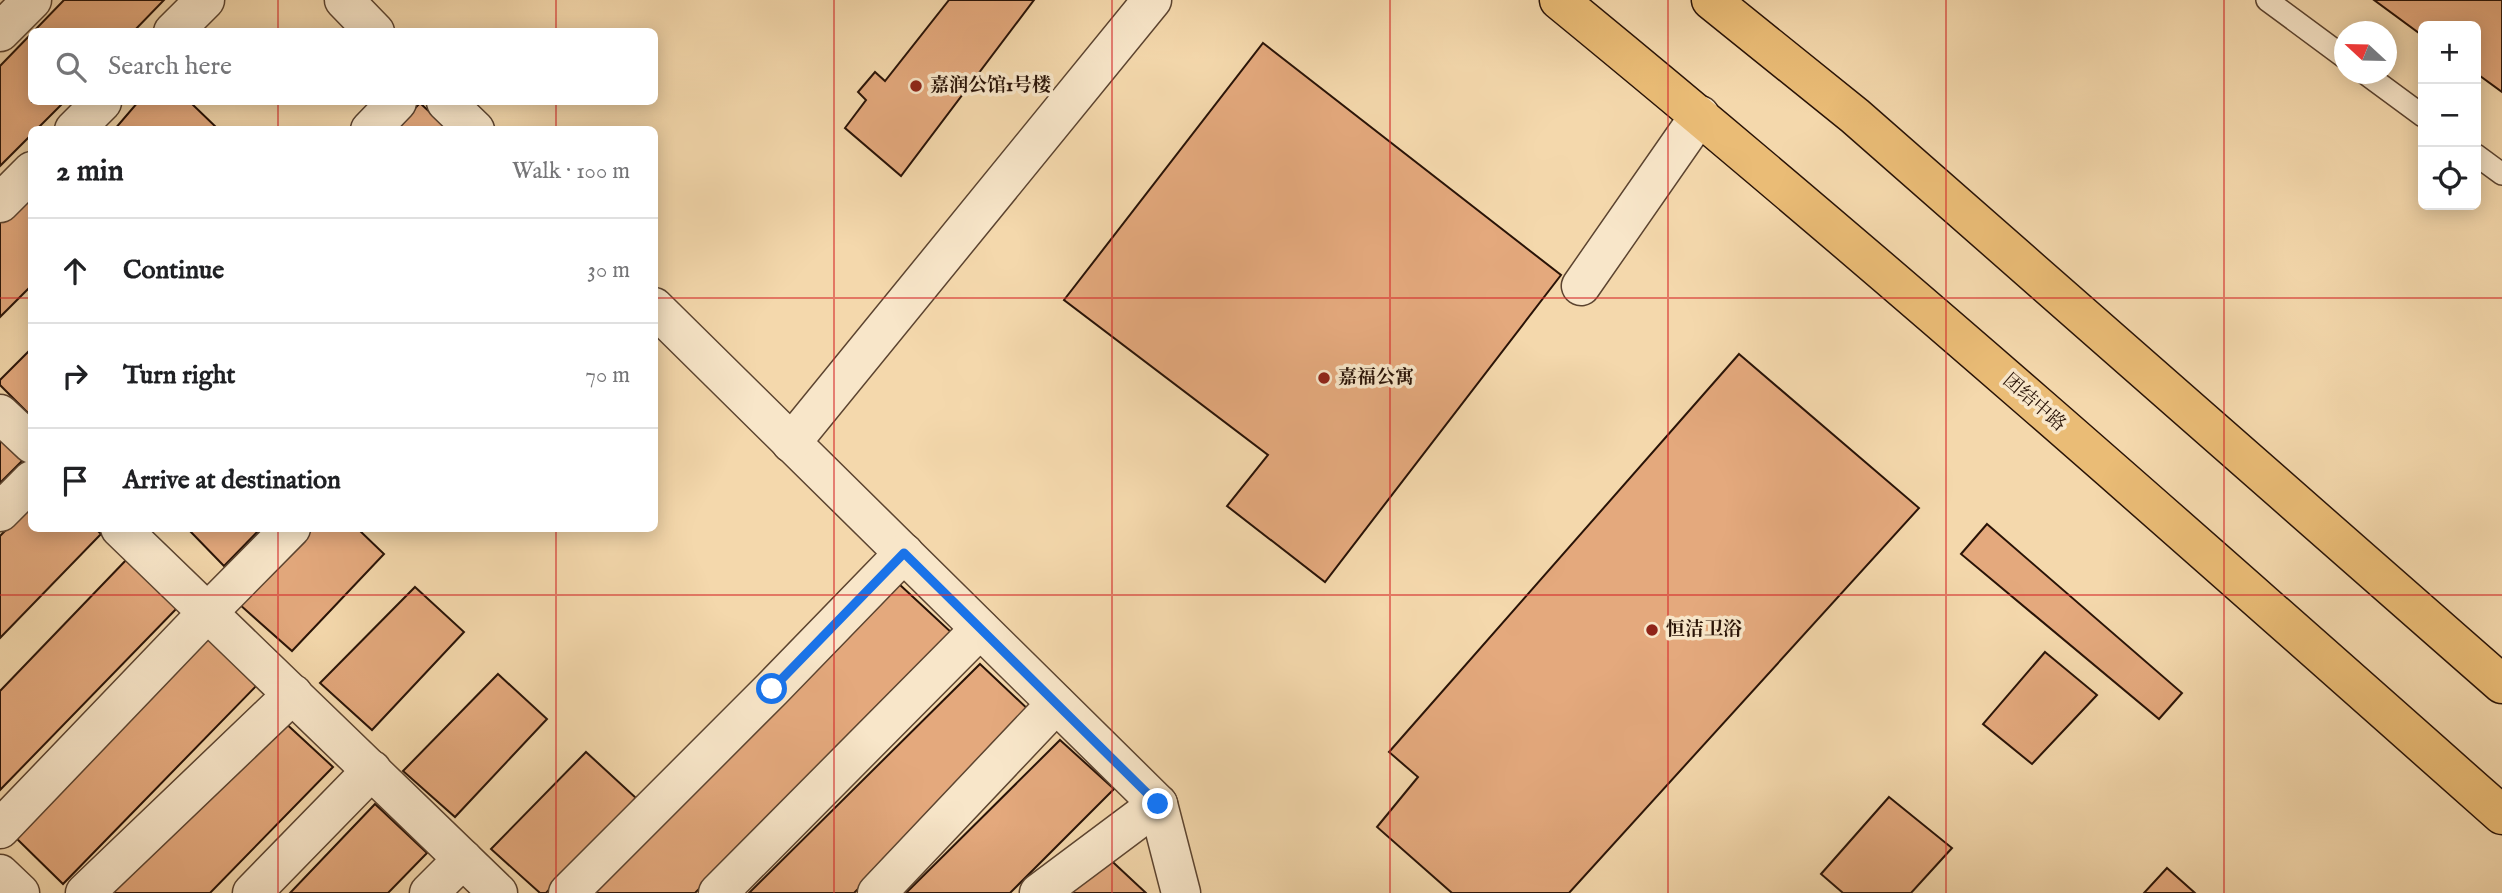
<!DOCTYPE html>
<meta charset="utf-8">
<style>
:root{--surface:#fff;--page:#f6f6f6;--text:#202124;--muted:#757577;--line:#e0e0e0}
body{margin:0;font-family:"IM FELL English","Noto Serif SC",serif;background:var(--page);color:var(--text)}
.controls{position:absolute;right:21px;top:21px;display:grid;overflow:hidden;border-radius:10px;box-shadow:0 4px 18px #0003}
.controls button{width:63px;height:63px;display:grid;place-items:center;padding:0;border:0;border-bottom:2px solid var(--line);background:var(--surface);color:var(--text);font:35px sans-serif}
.compass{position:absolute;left:2334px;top:21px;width:63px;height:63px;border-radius:50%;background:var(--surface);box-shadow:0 4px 18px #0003;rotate:292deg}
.stop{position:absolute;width:21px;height:21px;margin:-16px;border:5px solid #1a73e8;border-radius:50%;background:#fff}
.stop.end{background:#1a73e8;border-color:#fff;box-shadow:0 2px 7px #0008}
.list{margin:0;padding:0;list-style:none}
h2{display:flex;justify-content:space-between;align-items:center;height:91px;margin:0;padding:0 28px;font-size:30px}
h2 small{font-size:23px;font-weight:400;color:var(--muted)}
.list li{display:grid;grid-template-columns:46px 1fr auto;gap:21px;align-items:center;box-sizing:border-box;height:105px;padding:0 28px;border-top:2px solid var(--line)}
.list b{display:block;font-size:26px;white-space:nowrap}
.list em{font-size:23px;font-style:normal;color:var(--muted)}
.icon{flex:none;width:38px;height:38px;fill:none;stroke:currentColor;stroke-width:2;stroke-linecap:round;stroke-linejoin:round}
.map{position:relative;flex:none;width:2502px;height:893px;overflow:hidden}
.search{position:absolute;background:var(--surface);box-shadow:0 4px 18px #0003;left:28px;top:28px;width:630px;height:77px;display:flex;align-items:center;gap:18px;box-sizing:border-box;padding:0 24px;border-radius:10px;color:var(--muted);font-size:26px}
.panel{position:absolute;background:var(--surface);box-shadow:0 4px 18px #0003;left:28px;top:126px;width:630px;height:406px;border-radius:10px}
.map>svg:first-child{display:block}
.building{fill:#e4a97d;stroke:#291307;stroke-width:2}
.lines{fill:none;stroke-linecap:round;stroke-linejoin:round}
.service-casing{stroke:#5c4430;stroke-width:24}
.minor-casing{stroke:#5c4430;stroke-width:41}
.primary-casing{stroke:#291307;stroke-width:41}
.service{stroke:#f8e6c9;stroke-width:21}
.minor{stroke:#f8e6c9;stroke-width:38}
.primary{stroke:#eabc76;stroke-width:38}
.route{stroke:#1a73e8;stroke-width:9}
.grid{fill:none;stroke:#d62828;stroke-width:2;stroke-opacity:0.55}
.poi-dot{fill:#8f2418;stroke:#f8e6c9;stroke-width:2.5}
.labels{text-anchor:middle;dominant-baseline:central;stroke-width:7;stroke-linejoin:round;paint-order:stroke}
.poi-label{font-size:19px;font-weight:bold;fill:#291307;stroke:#f8e6c9;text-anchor:start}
.street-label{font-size:19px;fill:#291307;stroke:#f8e6c9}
</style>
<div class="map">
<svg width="2502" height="893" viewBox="0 0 2502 893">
<rect width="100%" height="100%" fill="#f4d8ac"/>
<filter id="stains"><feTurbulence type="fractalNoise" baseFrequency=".00286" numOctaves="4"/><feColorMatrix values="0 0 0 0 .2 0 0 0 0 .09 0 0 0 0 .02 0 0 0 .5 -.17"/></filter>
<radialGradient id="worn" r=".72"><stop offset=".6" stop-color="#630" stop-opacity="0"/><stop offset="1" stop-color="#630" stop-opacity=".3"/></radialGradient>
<g class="building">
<polygon points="64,0 164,0 133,32 33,32"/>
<polygon points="949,0 1034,0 901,176 845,128 866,100 858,92 875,72 885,81"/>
<polygon points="2374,0 2502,0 2502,92 2476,73 2476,26 2423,26 2423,36"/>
<polygon points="32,33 32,102 64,102 36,130 32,130 32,134 0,166 0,66"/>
<polygon points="1263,43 1561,275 1325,582 1227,506 1268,455 1064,300"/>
<polygon points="138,102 190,102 219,130 114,130"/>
<polygon points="420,103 449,130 394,130"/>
<polygon points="32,187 32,285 0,317 0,219"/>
<polygon points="32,348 32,417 0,385 0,380"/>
<polygon points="1739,354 1919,508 1569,893 1452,893 1377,827 1418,777 1389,752"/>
<polygon points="0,439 23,460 0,483"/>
<polygon points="32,504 32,528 95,528 101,534 0,638 0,536"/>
<polygon points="1987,524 2182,693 2159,719 1961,554"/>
<polygon points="187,528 261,528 224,566"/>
<polygon points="313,528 357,528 384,554 292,651 239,604"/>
<polygon points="129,557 180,605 0,790 0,691"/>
<polygon points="899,584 953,634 695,893 590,893"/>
<polygon points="415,587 464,632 372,730 320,683"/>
<polygon points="209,633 260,682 63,884 14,836"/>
<polygon points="2045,652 2097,695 2032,764 1983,724"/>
<polygon points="980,664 1033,714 854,893 749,893"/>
<polygon points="498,674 547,719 455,817 403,771"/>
<polygon points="281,719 333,767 210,893 113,893"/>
<polygon points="1060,740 1114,789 1010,893 906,893"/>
<polygon points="586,752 636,798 546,893 540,893 491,849"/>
<polygon points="1889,797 1952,848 1911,893 1843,893 1821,874"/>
<polygon points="375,804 427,853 388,893 290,893"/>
<polygon points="1101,851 1146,893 1059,893"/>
<polygon points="2167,868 2195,893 2144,893"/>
</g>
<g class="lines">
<defs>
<g id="service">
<polyline points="2267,0 2344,57"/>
<polyline points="2366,74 2423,116"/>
<polyline points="2476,155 2502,174"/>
</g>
<g id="minor">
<polyline points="344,0 375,32"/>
<polyline points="0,32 32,0"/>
<polyline points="173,32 205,0"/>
<polyline points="446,102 475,130"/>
<polyline points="74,130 102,102"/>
<polyline points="370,130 397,102"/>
<polyline points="0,203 32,171"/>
<polyline points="1581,286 1700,115"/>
<polyline points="654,307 1158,804 1181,893"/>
<polyline points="0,414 32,444"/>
<polyline points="791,443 1152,0"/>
<polyline points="0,512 32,480"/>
<polyline points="120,528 498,893"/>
<polyline points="0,829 208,612 291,528"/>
<polyline points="0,874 20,893"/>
<polyline points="85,893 293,694"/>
<polyline points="252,893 372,770"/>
<polyline points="429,893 463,859"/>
<polyline points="568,893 772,689 904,553"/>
<polyline points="718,893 980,629"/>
<polyline points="877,893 1056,704"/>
<polyline points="1039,893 1158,804"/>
</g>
<g id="primary">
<path d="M1559,0c321,263 632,539 943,815"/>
<polyline points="1711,0 1855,116 2502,684"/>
</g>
</defs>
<use href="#service" class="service-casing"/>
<use href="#minor" class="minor-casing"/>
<use href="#primary" class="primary-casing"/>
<use href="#service" class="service"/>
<use href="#minor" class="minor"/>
<use href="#primary" class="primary"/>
</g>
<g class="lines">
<polyline class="route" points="772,689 904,553 1158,804"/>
</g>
<path class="grid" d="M278,0v32M556,0v32M834,0v893M1112,0v893M1390,0v893M1668,0v893M1946,0v893M2224,0v893M278,102v28M556,102v28M0,298h32M654,298h1848M278,528v365M556,528v365M0,595h2502"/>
<g class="poi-dot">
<circle cx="916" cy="86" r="7"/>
<circle cx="1324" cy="378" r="7"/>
<circle cx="1652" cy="630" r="7"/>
</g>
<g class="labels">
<g class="poi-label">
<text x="930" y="86">嘉润公馆1号楼</text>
<text x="1338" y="378">嘉福公寓</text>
<text x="1666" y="630">恒洁卫浴</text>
</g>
<g class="street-label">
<text transform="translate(2034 403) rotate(41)">团结中路</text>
</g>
</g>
<rect width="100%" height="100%" filter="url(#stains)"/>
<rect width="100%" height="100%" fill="url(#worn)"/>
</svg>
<div class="controls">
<button>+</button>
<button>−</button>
<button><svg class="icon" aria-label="locate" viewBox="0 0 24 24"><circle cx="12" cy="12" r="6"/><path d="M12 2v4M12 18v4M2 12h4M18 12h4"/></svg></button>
</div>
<svg class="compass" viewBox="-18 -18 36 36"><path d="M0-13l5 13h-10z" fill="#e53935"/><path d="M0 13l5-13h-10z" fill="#757577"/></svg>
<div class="stop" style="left:772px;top:689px"></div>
<div class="stop end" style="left:1158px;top:804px"></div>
<div class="search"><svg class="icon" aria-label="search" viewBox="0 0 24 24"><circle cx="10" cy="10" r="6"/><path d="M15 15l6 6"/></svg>Search here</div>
<section class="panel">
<h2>2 min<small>Walk · 100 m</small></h2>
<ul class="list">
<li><svg class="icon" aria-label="ahead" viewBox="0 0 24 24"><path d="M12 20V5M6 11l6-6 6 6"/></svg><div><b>Continue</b></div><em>30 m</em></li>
<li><svg class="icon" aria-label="right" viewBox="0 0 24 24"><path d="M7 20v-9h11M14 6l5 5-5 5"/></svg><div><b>Turn right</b></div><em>70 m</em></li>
<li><svg class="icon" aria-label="arrive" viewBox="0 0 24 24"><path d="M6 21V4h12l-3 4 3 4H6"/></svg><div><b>Arrive at destination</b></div></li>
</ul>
</section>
</div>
